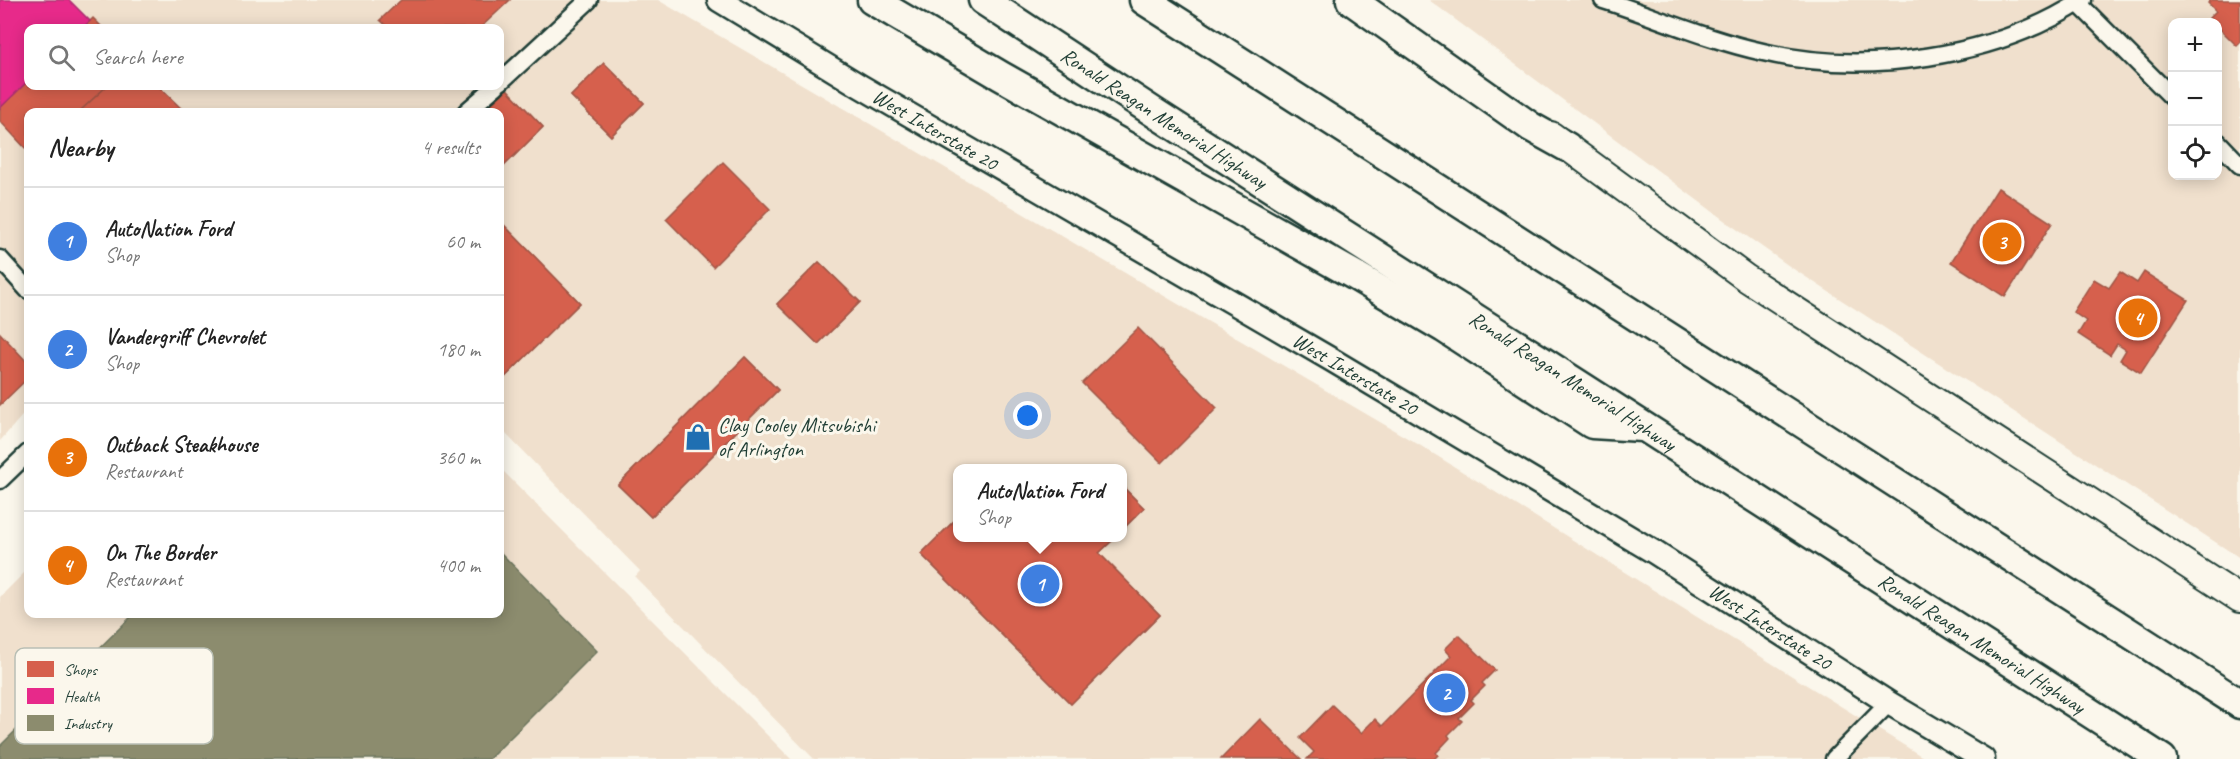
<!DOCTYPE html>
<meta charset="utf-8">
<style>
:root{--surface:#fff;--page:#f2f2f2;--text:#222;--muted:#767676;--line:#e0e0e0;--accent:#1a73e8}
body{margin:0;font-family:Caveat,sans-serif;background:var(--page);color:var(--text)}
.controls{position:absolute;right:18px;top:18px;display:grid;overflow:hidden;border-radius:12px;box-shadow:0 3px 15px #0003}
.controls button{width:54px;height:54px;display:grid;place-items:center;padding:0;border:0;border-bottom:2px solid var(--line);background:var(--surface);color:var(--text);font:30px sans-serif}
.you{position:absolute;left:1028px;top:416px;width:21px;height:21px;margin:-15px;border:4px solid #fff;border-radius:50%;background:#1a73e8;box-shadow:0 0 0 9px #1a73e833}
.badge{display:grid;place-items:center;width:39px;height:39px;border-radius:50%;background:var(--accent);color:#fff;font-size:20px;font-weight:700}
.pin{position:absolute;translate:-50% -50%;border:3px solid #fff;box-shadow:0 2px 6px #0006}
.popup{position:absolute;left:953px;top:464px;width:174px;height:78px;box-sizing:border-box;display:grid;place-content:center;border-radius:12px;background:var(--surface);filter:drop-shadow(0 2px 4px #0005);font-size:20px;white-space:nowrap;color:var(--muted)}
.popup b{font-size:22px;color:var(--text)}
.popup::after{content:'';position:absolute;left:50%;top:100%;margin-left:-12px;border:12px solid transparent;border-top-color:var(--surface)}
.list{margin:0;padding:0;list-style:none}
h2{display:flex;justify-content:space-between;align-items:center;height:78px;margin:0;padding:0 24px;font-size:26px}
h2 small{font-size:20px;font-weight:400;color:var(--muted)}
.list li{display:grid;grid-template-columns:39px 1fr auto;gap:18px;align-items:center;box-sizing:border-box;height:108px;padding:0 24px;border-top:2px solid var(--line)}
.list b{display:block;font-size:22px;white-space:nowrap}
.list p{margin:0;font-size:20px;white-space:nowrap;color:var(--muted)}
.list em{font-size:20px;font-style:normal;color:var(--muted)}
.icon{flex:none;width:33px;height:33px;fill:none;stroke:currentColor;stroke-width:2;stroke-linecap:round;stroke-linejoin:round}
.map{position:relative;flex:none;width:2240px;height:759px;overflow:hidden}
.search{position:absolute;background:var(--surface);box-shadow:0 3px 15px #0003;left:24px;top:24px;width:480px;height:66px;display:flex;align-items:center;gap:15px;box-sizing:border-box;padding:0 21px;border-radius:12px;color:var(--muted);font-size:22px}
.panel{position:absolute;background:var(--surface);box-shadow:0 3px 15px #0003;left:24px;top:108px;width:480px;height:510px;border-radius:12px}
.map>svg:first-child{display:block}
.built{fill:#f0e0cd;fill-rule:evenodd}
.shops{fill:#d6604d;stroke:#9f5646;stroke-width:1.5}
.health{fill:#e7298a;stroke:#ab2f70;stroke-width:1.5}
.industry{fill:#8c8c6e;stroke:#6b745d;stroke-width:1.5}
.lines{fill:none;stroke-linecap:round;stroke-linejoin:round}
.minor-casing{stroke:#1f3d34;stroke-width:21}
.secondary-casing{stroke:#1f3d34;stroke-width:27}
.primary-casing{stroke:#1f3d34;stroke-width:30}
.motorway-casing{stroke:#1f3d34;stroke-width:33}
.minor{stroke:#fbf7ec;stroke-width:16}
.secondary{stroke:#fbf7ec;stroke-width:22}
.primary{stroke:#fbf7ec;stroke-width:26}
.motorway{stroke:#fbf7ec;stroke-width:28}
.labels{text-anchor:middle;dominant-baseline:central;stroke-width:6;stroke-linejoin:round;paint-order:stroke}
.street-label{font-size:21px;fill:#1f3d34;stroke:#fbf7ec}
.poi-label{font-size:21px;fill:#1f3d34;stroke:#fbf7ec;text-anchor:start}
.key{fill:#fbf7ec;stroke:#b9bfb5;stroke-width:1.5}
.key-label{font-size:16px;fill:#1f3d34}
</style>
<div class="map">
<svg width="2240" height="759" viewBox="0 0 2240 759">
<rect width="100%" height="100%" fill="#fbf7ec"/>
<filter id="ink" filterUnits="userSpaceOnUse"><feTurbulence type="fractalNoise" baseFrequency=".0167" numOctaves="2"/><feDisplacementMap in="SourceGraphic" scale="12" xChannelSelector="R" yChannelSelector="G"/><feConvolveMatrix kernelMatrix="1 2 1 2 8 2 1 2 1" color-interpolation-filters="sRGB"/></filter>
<g filter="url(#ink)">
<g class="built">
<path d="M0,0h658l763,446 505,313h-1112l-179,-182 5,-6 -140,-143v-316h-472v297l-28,32zM28,28h472v58h-472zM958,468h164v70h-164z"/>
<path d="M1429,0h811v558l-448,-290 -64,-45zM2172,22h46v154h-46z"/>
<polygon points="500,468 791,759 0,759 0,597 28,569 28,614 500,614"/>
</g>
<g class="shops">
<polygon points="401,0 510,0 480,28 389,28 380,20"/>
<polygon points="2211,0 2240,0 2240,43 2237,46 2218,27 2218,22 2213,22 2209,18 2216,11 2208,3"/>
<polygon points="93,18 103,28 82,28 90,21"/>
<polygon points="604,63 644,103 611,136 571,96"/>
<polygon points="604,63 644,103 611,136 571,96"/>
<polygon points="28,81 28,86 107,86 79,112 28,112 28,151 0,121 0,108"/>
<polygon points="107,86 158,86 185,112 79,112"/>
<polygon points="507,89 543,127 500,170 500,112 483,112"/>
<polygon points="507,89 543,127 500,170 500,112 483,112"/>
<polygon points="723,162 770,209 713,267 666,219"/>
<polygon points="1998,188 2052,223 2005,297 1951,262"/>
<polygon points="500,221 580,303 500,382"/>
<polygon points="500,221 580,303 500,382"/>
<polygon points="819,262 860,302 818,344 777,304"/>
<polygon points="819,262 860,302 818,344 777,304"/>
<polygon points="2120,272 2137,283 2144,272 2188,300 2141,373 2120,360 2126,350 2117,344 2110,355 2078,334 2086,321 2073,312 2094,279 2109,288"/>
<polygon points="1138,328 1217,408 1162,463 1082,383"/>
<polygon points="0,333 28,363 28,378 0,405"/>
<polygon points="745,357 778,390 651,517 618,485"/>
<polygon points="745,357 778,390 651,517 618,485"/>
<polygon points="1122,486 1144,508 1122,530"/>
<polygon points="1122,486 1144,508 1122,530"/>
<polygon points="958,517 958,538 1115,538 1099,553 1160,615 1071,704 921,554"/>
<polygon points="958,517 958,538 1115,538 1099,553 1160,615 1071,704 921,554"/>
<polygon points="1459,635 1495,670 1482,683 1485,686 1471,700 1474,703 1459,718 1462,721 1448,735 1450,738 1436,753 1438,755 1434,759 1307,759 1314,752 1300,738 1332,705 1361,733 1375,719 1382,726 1451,656 1445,649"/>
<polygon points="1260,719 1301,759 1221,759"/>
</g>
<polygon class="health" points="0,0 69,0 90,21 82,28 28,28 28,81 0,108"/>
<polygon class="industry" points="500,552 597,651 489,759 0,759 0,746 134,614 500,614"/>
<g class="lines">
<defs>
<g id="minor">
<path d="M1603,0c53,17 105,40 160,52 101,24 232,6 320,-52"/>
<polyline points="2078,3 2172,97"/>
<polyline points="500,82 589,0"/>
<polyline points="466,112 496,86"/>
<polyline points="2218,142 2240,165"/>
<polyline points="0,259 28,290"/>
<polyline points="0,480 28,453"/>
<polyline points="1834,759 1889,703"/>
</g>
<g id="secondary">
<path id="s1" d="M719,0l141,86 472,274 322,192 235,151 94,56"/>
</g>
<polyline id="primary" points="1551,135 1746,278 2240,599"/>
<g id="motorway">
<polyline points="872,0 1001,76 1356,276 1444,328 1592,424 1642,427"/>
<path id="s2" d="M983,0l172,113 1007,646"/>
<polyline points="1144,0 2240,704"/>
<polyline points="1351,0 1531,127 1567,147"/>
</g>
</defs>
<use href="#minor" class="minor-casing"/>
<use href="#secondary" class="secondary-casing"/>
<use href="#primary" class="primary-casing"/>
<use href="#motorway" class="motorway-casing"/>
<use href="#minor" class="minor"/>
<use href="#secondary" class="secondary"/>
<use href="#primary" class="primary"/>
<use href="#motorway" class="motorway"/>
</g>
</g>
<defs>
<symbol id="shop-bare" viewBox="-9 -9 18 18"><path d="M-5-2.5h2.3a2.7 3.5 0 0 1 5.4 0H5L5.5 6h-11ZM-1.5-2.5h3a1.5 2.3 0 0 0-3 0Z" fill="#1f6fb2" stroke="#fbf7ec" stroke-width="2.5" paint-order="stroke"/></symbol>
</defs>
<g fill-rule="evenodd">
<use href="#shop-bare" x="679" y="418" width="38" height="38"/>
</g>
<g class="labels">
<g class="street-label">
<text stroke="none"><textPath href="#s2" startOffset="216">Ronald Reagan Memorial Highway</textPath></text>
<text stroke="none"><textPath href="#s1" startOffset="252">West Interstate 20</textPath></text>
<text stroke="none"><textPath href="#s1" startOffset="738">West Interstate 20</textPath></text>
<text stroke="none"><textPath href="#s2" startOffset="702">Ronald Reagan Memorial Highway</textPath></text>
<text stroke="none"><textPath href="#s1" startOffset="1224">West Interstate 20</textPath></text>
<text stroke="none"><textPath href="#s2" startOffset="1188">Ronald Reagan Memorial Highway</textPath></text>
</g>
<g class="poi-label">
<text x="718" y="425">Clay Cooley Mitsubishi<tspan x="718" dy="24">of Arlington</tspan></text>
</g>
</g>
<rect x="15" y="648" width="198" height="96" rx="9" class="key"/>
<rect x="27" y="661" width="27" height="16" fill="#d6604d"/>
<rect x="27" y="688" width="27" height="16" fill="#e7298a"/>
<rect x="27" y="715" width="27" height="16" fill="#8c8c6e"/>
<g class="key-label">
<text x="64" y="675">Shops</text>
<text x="64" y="702">Health</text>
<text x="64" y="729">Industry</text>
</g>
</svg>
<div class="controls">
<button>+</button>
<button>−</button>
<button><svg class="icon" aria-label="locate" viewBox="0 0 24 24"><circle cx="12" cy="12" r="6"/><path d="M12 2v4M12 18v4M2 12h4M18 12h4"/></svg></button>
</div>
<div class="you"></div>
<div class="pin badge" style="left:1040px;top:584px;background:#3f7fe0">1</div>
<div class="popup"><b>AutoNation Ford</b>Shop</div>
<div class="pin badge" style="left:1446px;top:693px;background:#3f7fe0">2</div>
<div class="pin badge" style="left:2002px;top:242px;background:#e8710a">3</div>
<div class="pin badge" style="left:2138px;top:318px;background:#e8710a">4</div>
<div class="search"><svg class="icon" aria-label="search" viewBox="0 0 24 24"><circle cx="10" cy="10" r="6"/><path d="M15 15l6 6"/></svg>Search here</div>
<section class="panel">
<h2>Nearby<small>4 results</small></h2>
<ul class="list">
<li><span class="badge" style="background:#3f7fe0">1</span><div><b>AutoNation Ford</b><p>Shop</p></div><em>60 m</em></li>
<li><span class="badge" style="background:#3f7fe0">2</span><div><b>Vandergriff Chevrolet</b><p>Shop</p></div><em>180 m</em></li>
<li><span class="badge" style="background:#e8710a">3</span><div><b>Outback Steakhouse</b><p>Restaurant</p></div><em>360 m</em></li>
<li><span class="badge" style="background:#e8710a">4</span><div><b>On The Border</b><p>Restaurant</p></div><em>400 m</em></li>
</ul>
</section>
</div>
